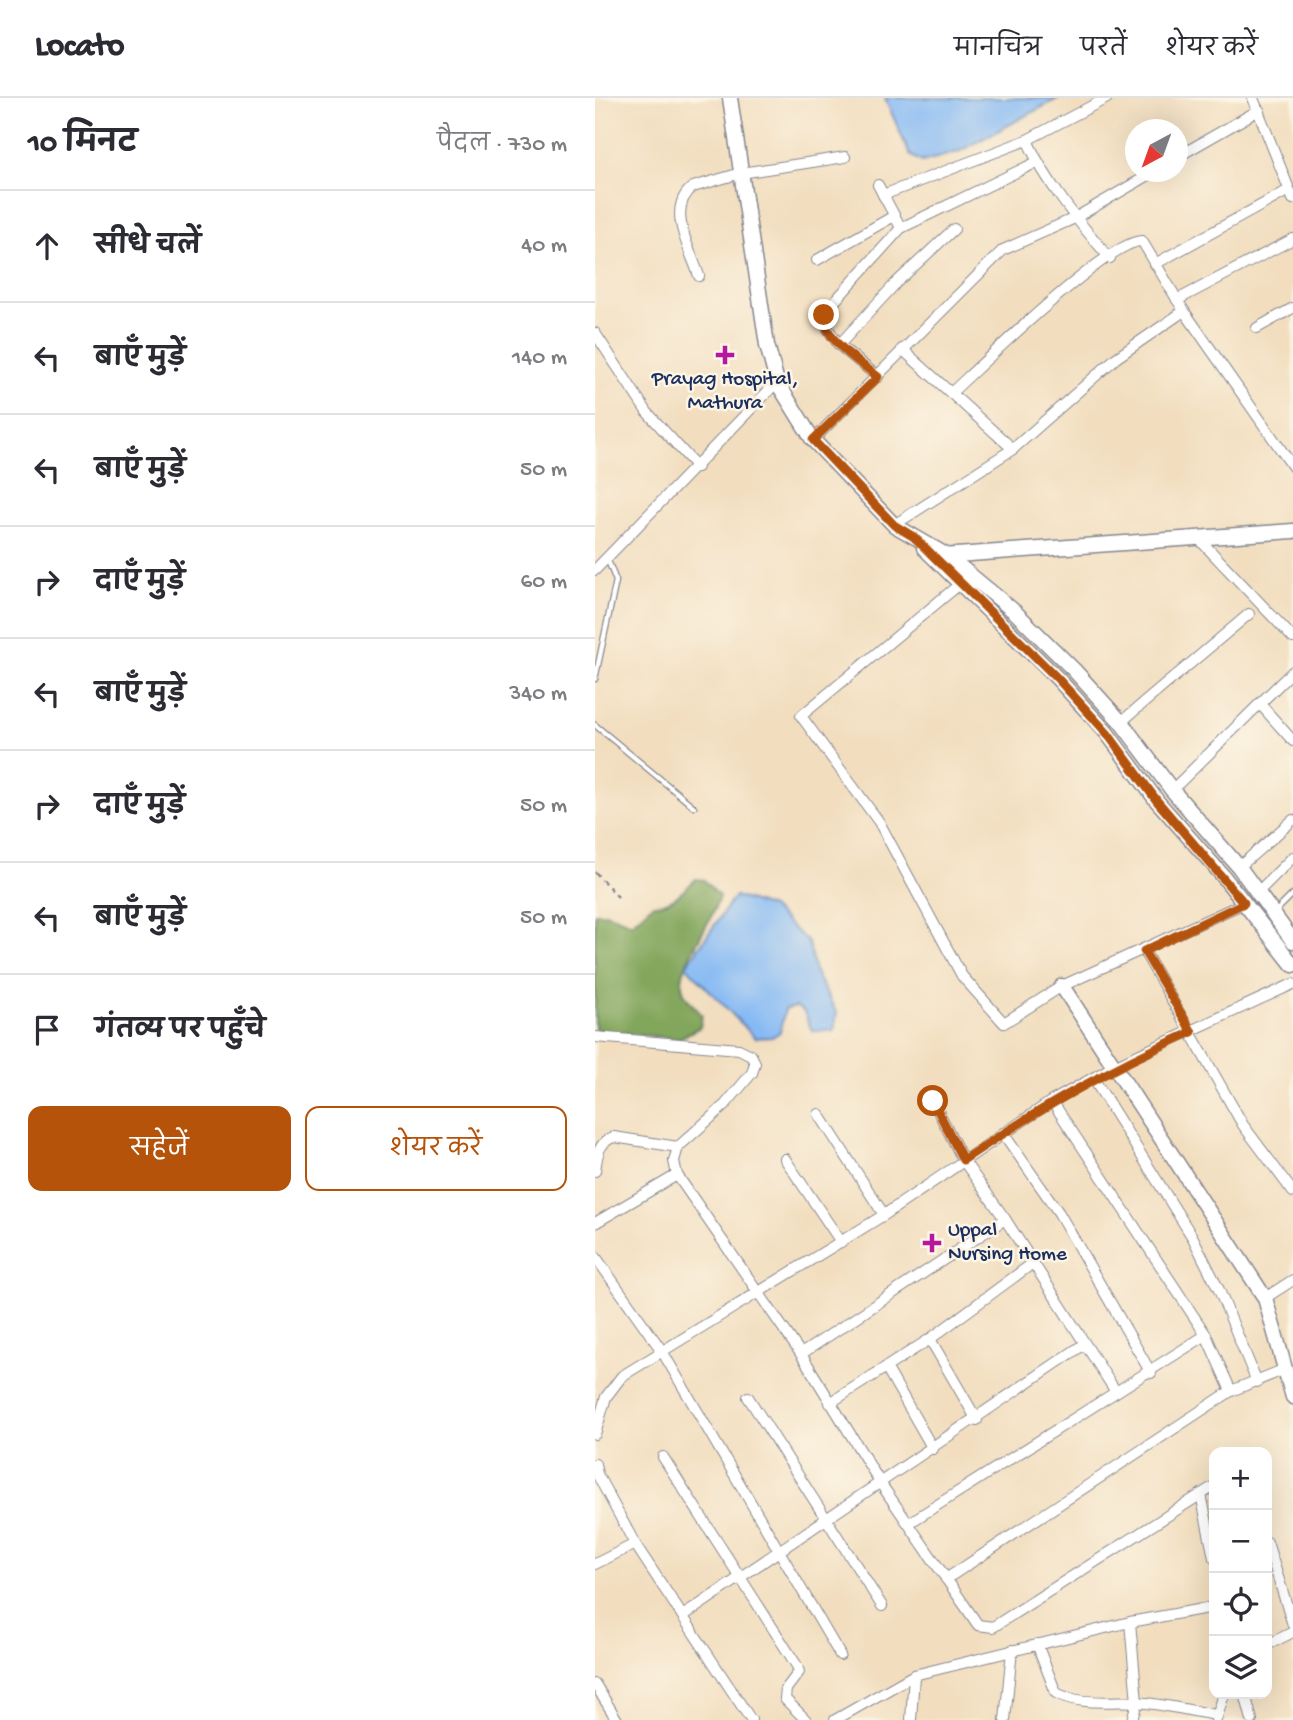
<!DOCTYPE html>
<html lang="hi">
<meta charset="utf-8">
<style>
:root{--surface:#fff;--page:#f7f7f7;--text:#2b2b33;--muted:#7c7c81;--line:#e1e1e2;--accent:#b45309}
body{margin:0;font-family:"Gochi Hand","Playpen Sans Deva",sans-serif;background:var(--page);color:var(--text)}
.controls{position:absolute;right:21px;bottom:21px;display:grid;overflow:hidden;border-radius:14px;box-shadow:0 7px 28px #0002}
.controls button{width:63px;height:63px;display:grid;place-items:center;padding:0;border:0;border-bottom:2px solid var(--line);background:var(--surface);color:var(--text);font:35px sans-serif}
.compass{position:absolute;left:530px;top:21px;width:63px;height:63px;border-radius:50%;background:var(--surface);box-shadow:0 7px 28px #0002;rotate:221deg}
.stop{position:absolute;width:21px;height:21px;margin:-16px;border:5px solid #b45309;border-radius:50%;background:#fff}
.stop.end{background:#b45309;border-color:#fff;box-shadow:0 2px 7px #0008}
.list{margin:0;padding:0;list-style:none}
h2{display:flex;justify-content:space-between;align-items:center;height:91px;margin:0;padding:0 28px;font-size:30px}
h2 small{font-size:23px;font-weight:400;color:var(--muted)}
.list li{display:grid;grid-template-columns:46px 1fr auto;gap:21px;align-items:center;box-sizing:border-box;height:112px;padding:0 28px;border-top:2px solid var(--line)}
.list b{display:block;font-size:26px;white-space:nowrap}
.list em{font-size:23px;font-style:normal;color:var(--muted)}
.actions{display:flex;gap:14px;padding:21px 28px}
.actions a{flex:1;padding:16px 0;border:2px solid var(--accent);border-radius:14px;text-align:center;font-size:24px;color:var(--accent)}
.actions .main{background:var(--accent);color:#fff}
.icon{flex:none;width:38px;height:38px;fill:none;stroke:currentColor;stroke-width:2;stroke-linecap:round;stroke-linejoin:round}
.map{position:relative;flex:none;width:698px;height:1622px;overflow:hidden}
header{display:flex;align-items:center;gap:42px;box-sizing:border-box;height:98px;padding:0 35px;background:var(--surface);border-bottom:2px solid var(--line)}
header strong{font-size:33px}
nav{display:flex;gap:38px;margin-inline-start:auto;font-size:24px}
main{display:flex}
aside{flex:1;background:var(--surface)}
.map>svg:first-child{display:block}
.forest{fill:#82a65b;stroke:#4e6a5c;stroke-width:2}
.water{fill:#86baf4;stroke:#5074a9;stroke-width:2}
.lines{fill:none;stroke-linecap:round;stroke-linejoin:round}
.lane-casing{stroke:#86868e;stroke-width:7}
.street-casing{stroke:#86868e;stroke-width:12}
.secondary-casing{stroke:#86868e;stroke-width:17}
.path{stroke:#86868e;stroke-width:2.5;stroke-dasharray:5 5;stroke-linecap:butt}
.lane{stroke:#fff;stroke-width:4.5}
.street{stroke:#fff;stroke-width:10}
.secondary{stroke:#fff;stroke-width:14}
.route{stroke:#b45309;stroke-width:9}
.poi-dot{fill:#b5179e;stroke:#fcf5e5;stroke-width:2.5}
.labels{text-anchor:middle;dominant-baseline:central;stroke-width:5;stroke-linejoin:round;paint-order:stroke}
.poi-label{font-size:21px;fill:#1b2f5e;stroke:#fcf5e5}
</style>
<header>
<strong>Locato</strong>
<nav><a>मानचित्र</a><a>परतें</a><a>शेयर करें</a></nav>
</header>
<main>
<aside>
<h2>10 मिनट<small>पैदल · 730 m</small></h2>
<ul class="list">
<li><svg class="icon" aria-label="ahead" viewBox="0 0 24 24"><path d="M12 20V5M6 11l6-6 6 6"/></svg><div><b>सीधे चलें</b></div><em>40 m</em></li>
<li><svg class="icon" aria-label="left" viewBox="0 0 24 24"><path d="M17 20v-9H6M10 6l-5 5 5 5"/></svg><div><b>बाएँ मुड़ें</b></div><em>140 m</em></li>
<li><svg class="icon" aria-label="left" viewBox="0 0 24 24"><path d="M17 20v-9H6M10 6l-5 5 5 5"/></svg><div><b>बाएँ मुड़ें</b></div><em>50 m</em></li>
<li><svg class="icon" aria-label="right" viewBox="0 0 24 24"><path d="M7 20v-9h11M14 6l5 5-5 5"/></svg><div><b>दाएँ मुड़ें</b></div><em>60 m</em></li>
<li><svg class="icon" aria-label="left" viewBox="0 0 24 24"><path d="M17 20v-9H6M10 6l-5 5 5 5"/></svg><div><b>बाएँ मुड़ें</b></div><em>340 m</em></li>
<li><svg class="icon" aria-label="right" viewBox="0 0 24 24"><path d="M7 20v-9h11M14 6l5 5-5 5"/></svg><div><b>दाएँ मुड़ें</b></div><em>50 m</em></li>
<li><svg class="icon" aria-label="left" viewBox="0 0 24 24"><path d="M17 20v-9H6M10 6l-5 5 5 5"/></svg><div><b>बाएँ मुड़ें</b></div><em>50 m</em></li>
<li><svg class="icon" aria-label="arrive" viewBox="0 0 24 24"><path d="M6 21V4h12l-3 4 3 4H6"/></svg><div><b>गंतव्य पर पहुँचे</b></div></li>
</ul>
<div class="actions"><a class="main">सहेजें</a><a>शेयर करें</a></div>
</aside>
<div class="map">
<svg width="698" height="1622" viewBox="0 0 698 1622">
<rect width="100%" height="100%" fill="#fcf5e5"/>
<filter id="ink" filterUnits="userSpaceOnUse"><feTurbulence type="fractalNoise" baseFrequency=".0143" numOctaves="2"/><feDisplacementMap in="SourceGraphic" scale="14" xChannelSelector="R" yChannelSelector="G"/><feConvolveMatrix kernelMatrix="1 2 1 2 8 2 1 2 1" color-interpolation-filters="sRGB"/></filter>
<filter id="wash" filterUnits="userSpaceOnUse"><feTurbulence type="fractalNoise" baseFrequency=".00686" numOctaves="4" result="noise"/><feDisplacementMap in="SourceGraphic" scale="28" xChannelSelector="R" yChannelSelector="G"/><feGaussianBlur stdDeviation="1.57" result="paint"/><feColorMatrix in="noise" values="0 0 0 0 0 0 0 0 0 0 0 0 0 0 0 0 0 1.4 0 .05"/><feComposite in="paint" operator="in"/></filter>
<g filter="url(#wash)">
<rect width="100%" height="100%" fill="#f2debf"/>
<path class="forest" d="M101,781l8,1 15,16c-5,27 -47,74 -35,97 4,8 12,15 18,22l-2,12 -22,12 -83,-9v-117h11l26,10 21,-19c19,1 30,-13 43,-25z"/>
<g class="water">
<polygon points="290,0 464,0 363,54 327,64 315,57"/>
<polygon points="140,798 176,810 213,844 221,877 242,915 239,932 217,933 209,914 202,909 190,911 185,934 177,939 160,940 91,868"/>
</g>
</g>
<g filter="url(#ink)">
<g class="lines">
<defs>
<g id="lane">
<polyline points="0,581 21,483 12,460"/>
<polyline points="0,627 99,709"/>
<polyline points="679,815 698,796"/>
</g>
<g id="street">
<polyline points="658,0 698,101"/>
<path d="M432,42c20,44 51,82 83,118"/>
<polyline points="582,59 664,12"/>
<polyline points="288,97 432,42 512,0"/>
<polyline points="306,130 442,64"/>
<polyline points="222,162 299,118"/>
<polyline points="560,166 694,92"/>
<path d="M104,178c-9,-28 -34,-68 -6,-89l48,-14 104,-16"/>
<polyline points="582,202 698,141"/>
<polyline points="662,230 698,210"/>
<polyline points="0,235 52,314 102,369"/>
<polyline points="244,247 302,184 359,131"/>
<polyline points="307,251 418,351"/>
<polyline points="283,279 244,247 229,225 231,213 306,130 283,87"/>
<path d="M356,295c29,-27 158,-153 191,-152l42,70 109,156"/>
<polyline points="218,342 408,152 480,120 559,74"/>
<polyline points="299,427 418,351 521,260 589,213"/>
<polyline points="604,441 698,540"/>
<polyline points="0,472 182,284"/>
<polyline points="366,485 206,618 284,724 367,878 409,925 467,888 649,805"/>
<polyline points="666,607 698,643"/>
<polyline points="526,624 654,516"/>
<polyline points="577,692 698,573"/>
<polyline points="644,769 698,722"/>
<polyline points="661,796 698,759"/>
<polyline points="549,853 648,1027 698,1094"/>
<polyline points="0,939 144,951 156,957 160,965 157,975 130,1007 83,1049 79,1063 82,1077 206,1256 286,1386 383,1527 398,1529 619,1388"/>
<polyline points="498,980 598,1140 624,1192 662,1284"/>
<polyline points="338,1003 368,1062 410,1121 521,1294 611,1237"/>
<polyline points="224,1016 289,1117"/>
<polyline points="408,1035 464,1115 556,1275"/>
<polyline points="190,1061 246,1144"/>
<path d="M0,1073c2,-15 3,-29 19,-34l64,10"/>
<polyline points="0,1125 82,1077"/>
<polyline points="0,1158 67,1253 245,1557"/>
<polyline points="670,1200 698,1182"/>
<polyline points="335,1241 382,1322"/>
<polyline points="206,1256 410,1121"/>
<polyline points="291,1269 338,1351"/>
<polyline points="636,1293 688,1272"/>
<polyline points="153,1299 287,1508"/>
<polyline points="235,1305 335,1241 438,1165"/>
<polyline points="0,1336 11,1299 27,1278 289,1117 457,1003 521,967 698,886"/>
<polyline points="68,1359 202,1568 204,1574 191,1591 190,1601 211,1622"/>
<polyline points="0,1366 2,1376 40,1446 156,1622"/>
<polyline points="606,1396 619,1460"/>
<polyline points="314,1425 521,1294"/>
<polyline points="672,1444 698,1527"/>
<polyline points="0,1466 40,1446"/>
<polyline points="351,1481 636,1293 611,1237 457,1003"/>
<polyline points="88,1518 488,1247"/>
<polyline points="535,1524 542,1604 537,1622"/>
<path d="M442,1546l19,49c26,13 53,7 80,9 27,2 55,9 81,13"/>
<polyline points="672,1547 698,1534"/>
<polyline points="0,1586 22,1622"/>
<polyline points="650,1596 657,1622"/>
<polyline points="240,1622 319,1577 535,1524 619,1509"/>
<polyline points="316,1622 319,1577"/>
<polyline points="410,1622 417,1552"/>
<polyline points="621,1622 629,1596"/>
</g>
<g id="secondary">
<polyline points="135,0 172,247 182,284 218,342 299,427 351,457 420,514 479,572 526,624 577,692 644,769 698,843"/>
<polyline points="329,450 463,581 512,635 562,703 628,778 698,867"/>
<polyline points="347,458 698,433"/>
<polyline points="467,888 670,1200 698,1299"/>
</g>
</defs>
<use href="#lane" class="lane-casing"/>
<use href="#street" class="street-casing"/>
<use href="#secondary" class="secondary-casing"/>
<polyline class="path" points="0,774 23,799"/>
<use href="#lane" class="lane"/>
<use href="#street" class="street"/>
<use href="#secondary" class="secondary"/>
</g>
</g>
<g class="lines" filter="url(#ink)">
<path class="route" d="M229,217c0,26 36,47 54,62l-65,63 81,85 20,12 144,142 49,54 50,68 87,102 -100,48 48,81c-86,38 -151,76 -229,128l-30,-59"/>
</g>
<g class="poi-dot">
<path d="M126.5 246.5h7v7h7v7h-7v7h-7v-7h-7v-7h7z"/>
<path d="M333.5 1134.5h7v7h7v7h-7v7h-7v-7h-7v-7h7z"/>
</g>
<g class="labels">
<g class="poi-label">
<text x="130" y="282">Prayag Hospital,<tspan x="130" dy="24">Mathura</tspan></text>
<text x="353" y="1133" text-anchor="start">Uppal<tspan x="353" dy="24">Nursing Home</tspan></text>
</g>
</g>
</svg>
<div class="controls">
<button>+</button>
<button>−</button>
<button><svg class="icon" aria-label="locate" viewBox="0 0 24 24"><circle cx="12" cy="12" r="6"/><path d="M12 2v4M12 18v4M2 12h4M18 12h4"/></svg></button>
<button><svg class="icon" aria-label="layers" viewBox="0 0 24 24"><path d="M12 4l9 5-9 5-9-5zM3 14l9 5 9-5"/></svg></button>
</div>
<svg class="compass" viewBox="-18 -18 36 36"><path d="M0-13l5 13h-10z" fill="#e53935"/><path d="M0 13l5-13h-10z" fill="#7c7c81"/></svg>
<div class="stop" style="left:338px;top:1003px"></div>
<div class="stop end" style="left:229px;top:217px"></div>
</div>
</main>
